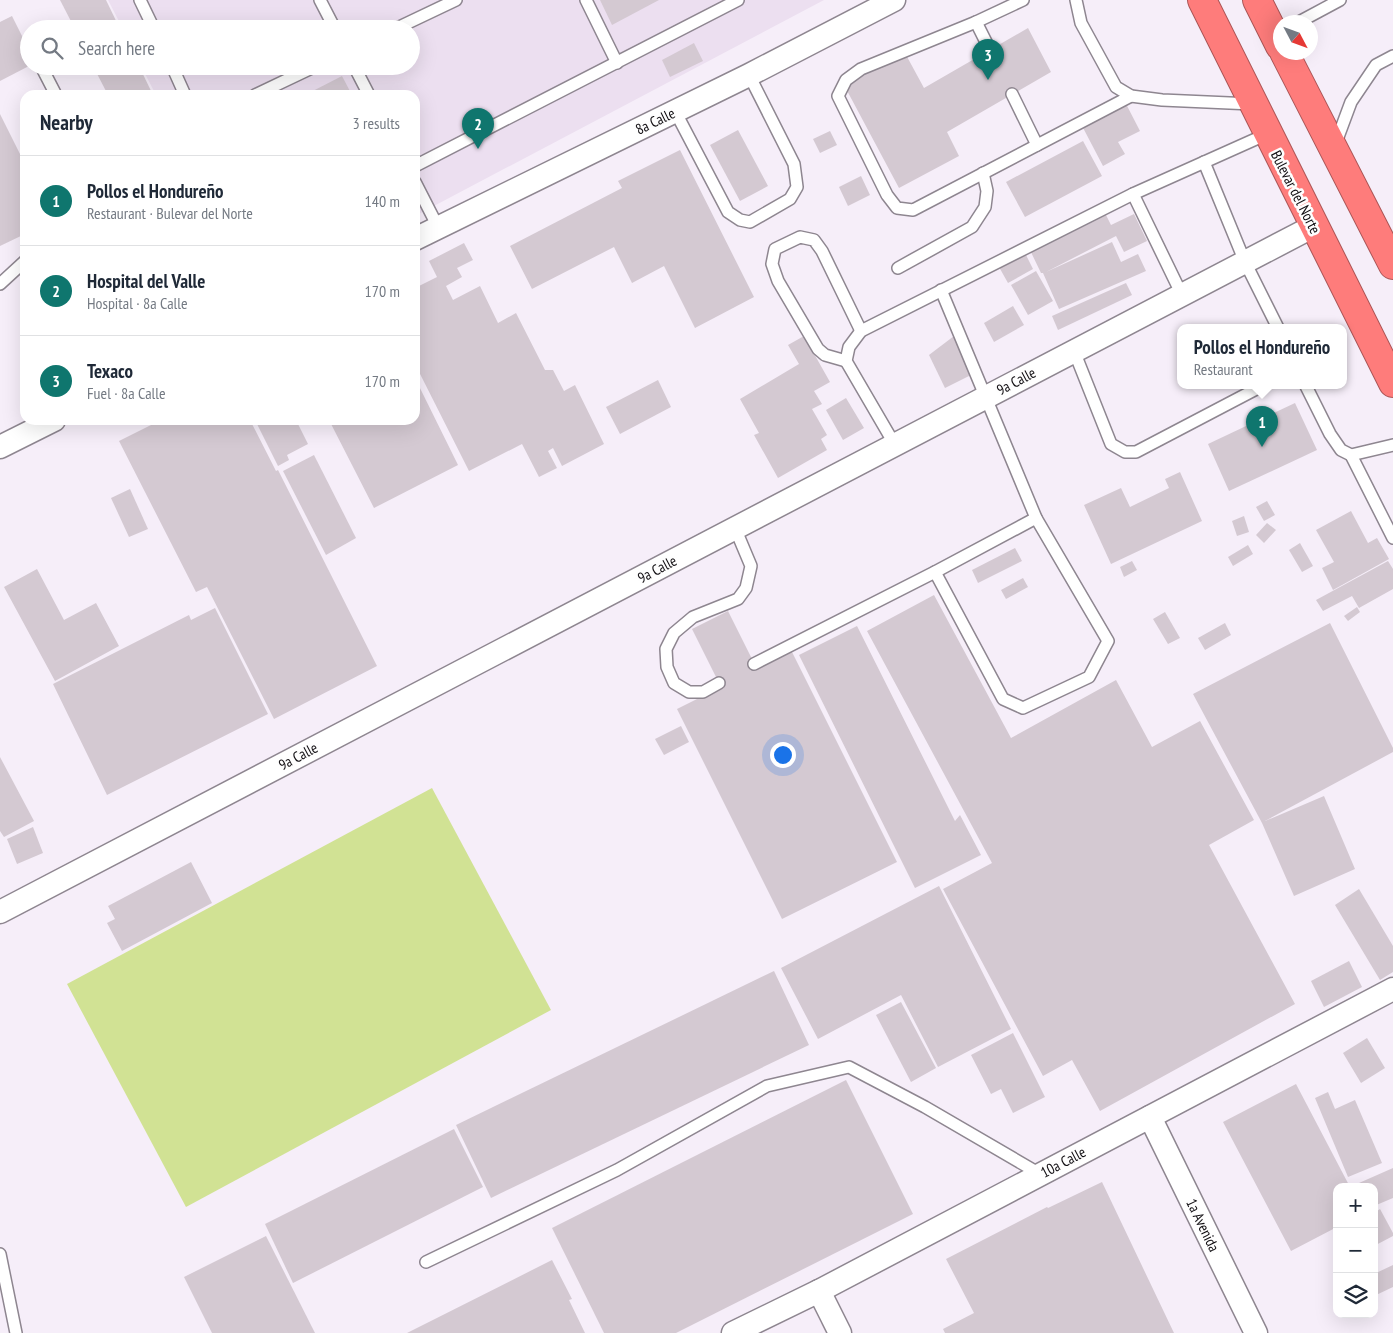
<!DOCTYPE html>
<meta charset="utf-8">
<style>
:root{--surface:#fff;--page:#f6f6f7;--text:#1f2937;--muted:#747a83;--line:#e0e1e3;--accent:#0f766e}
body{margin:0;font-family:"PT Sans Narrow",sans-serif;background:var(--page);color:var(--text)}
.controls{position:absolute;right:15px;bottom:15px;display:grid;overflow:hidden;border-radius:10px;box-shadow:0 5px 20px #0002}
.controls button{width:45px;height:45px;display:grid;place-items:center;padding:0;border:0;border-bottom:1px solid var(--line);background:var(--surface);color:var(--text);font:25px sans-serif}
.compass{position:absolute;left:1273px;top:15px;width:45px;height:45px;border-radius:50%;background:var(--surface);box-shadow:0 5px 20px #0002;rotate:131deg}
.you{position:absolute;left:782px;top:754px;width:18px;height:18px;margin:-12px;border:4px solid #fff;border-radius:50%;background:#1a73e8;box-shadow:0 0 0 8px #1a73e833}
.badge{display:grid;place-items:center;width:32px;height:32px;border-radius:50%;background:var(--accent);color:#fff;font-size:16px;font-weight:700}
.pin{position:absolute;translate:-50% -41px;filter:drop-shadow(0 1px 2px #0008)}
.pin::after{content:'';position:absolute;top:26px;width:18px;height:15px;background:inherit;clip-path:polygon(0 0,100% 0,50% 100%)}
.popup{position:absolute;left:1177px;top:324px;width:170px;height:65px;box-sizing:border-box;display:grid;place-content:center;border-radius:10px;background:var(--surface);filter:drop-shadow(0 1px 4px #0005);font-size:16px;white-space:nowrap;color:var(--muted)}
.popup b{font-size:19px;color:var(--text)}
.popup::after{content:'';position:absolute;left:50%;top:100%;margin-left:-10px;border:10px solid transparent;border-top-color:var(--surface)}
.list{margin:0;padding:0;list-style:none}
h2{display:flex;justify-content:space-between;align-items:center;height:65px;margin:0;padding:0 20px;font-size:21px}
h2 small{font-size:16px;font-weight:400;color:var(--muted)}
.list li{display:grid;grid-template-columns:32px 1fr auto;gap:15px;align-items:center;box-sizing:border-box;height:90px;padding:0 20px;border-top:1px solid var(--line)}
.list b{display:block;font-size:19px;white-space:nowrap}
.list p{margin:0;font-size:16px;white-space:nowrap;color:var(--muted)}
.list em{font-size:16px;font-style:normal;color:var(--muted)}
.icon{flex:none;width:28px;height:28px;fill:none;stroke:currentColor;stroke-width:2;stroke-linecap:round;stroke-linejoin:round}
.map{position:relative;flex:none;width:1393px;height:1333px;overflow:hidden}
.search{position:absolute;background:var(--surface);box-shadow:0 5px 20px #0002;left:20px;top:20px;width:400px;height:55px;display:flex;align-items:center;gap:12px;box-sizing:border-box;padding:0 18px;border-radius:28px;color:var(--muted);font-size:19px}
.panel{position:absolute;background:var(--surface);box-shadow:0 5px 20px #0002;left:20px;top:90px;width:400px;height:335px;border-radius:15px}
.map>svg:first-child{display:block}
.built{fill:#ecdff0}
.green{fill:#d1e294}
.building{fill:#d4c9d2}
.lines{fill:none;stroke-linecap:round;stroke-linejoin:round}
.lane-casing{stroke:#8e8690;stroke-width:14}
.street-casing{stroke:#8e8690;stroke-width:25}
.highway-casing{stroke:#ab5556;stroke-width:30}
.lane{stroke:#fff;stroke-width:11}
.street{stroke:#fff;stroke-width:22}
.highway{stroke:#fe7c7b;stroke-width:28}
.labels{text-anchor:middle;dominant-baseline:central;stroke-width:5;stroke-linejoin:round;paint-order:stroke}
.street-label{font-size:15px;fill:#100d11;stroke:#fefefe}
</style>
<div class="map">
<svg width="1393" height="1333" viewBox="0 0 1393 1333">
<rect width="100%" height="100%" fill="#f6eef9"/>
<polygon class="built" points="108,0 824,0 415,216 415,95 156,95 141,66 411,66 411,29 123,29"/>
<polygon class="green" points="432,788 551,1010 186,1207 67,984"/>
<g class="building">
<polygon points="60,0 106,0 120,29 75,29"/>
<polygon points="600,0 659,0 612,25"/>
<polygon points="12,16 29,50 29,66 0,81 0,22"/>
<polygon points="1028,28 1051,72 947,132 959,156 899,188 844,85 905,53 924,88"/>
<polygon points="694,43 703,61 670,77 662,60"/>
<polygon points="93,66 139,66 153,95 108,95"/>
<polygon points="342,76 352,95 305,95"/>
<polygon points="1124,100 1140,131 1118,142 1125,154 1103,166 1080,122"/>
<polygon points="0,114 25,164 25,234 0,246"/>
<polygon points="738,130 768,186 740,201 710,145"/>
<polygon points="830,131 837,145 820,153 813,139"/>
<polygon points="1083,141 1102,176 1025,217 1006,182"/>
<polygon points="680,150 754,297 695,328 664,266 632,283 614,247 532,289 510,246 622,188 618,181"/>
<polygon points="861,176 870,195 848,206 839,187"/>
<polygon points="1104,211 1111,225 1134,214 1147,241 1124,252 1116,236 1046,272 1112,242 1121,262 1138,254 1146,271 1059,309 1043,273 1041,273 1029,248"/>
<polygon points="464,243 473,260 457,268 462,277 446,286 453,300 480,286 498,323 516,313 545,370 553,370 564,391 575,385 604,444 562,466 553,448 548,451 557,468 539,477 522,444 469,471 415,364 415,288 437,277 429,261"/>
<polygon points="1025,253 1033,269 1008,283 999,267"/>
<polygon points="1036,271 1053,301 1028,315 1011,285"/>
<polygon points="1126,283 1132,295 1058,330 1052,316"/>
<polygon points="1013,306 1024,325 994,342 984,323"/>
<polygon points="804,336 830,382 814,391 822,404 812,409 827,435 821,439 827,450 778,478 754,435 759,433 740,399 799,364 788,345"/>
<polygon points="954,336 973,374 945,388 929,355"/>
<polygon points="415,378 458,465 374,508 329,420 415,420"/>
<polygon points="658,380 671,407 620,434 606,407"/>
<polygon points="846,398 864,428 843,440 826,410"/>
<polygon points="1295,403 1317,450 1229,491 1208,444"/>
<polygon points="151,420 250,420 276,471 278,470 377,666 274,719 207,587 196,592 119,441 153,424"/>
<polygon points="255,420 296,420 308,444 287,455 289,460 278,466"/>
<polygon points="314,455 356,538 326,555 283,471"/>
<polygon points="1180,472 1202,521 1111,564 1084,505 1121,488 1130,507 1169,488 1165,479"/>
<polygon points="130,489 148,529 129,537 111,498"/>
<polygon points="1267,501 1275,515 1264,521 1256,507"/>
<polygon points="1351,511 1368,543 1377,538 1389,559 1333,590 1322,568 1334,562 1316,530"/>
<polygon points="1244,516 1249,532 1237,536 1232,521"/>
<polygon points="1267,523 1276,530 1264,543 1256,535"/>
<polygon points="1300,543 1313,566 1302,572 1289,550"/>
<polygon points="1248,545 1253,554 1233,566 1228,557"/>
<polygon points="1015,548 1022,561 978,583 972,570"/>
<polygon points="1132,561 1137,570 1124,577 1120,567"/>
<polygon points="1388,561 1393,569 1393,589 1359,608 1352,596 1323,611 1316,600"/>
<polygon points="37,569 64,620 96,603 119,646 55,681 4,587"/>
<polygon points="1023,578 1028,587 1006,599 1001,590"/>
<polygon points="934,595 1011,738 1116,680 1152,747 1200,721 1254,820 1209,845 1295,1004 1100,1111 1072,1060 1043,1076 943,889 992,863 867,631"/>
<polygon points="1357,607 1360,612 1348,621 1344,616"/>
<polygon points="215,608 268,714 107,795 53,684 189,615 191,620"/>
<polygon points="728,611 755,665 790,648 897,862 782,919 677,709 721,687 692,629"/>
<polygon points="1165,612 1180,638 1168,644 1153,619"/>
<polygon points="1225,623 1231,635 1205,650 1198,638"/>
<polygon points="1330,623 1393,748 1393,752 1265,821 1324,796 1355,869 1294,896 1262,823 1193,694"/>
<polygon points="857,626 955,821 960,815 981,855 915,888 799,655"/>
<polygon points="681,726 689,742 664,755 655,739"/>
<polygon points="0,757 34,821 4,837 0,831"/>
<polygon points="33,827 43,853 17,864 7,839"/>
<polygon points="191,862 212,903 122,951 107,923 115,919 108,906"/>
<polygon points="939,886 1011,1029 938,1067 901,995 818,1039 781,968"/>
<polygon points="1359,889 1393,946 1393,972 1380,980 1335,905"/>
<polygon points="1349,961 1362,987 1324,1007 1311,981"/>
<polygon points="774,971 809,1045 491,1198 456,1125"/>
<polygon points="901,1002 936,1068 911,1082 876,1015"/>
<polygon points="1013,1033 1045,1097 1013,1113 1001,1089 991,1094 971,1055"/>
<polygon points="1367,1038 1385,1068 1361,1083 1343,1053"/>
<polygon points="846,1080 913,1214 676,1333 604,1333 552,1228"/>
<polygon points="1296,1084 1350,1187 1337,1187 1337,1227 1291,1251 1223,1122"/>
<polygon points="1328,1092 1335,1109 1355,1100 1382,1163 1348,1177 1315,1098"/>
<polygon points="454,1129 483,1187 293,1283 265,1224"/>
<polygon points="1393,1168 1393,1198 1374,1206 1374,1187 1361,1187 1359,1183"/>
<polygon points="1102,1182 1174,1333 945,1333 943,1329 974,1313 946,1259 1047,1207 1048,1208"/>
<polygon points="1380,1209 1393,1233 1393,1236 1374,1246 1374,1213"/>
<polygon points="266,1236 315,1333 212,1333 184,1277"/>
<polygon points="552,1260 572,1299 569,1300 585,1333 407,1333"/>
<polygon points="1393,1265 1393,1287 1374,1296 1374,1274"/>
</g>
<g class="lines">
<defs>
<g id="lane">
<polyline points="140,0 154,29"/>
<polyline points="320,0 335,29"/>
<polyline points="586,0 617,63"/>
<polyline points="1023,0 976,22 861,69 846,80 838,96 887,195 897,208 913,210 1131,96"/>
<polyline points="1076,0 1081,23 1116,87 1131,96 1162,100 1252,104"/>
<polyline points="976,22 990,50"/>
<polyline points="1299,22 1340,0"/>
<polyline points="395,29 456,0"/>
<polyline points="41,66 56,95"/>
<polyline points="172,66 185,95"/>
<polyline points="354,66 369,95"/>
<polyline points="1012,94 1037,145"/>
<polyline points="255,95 316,66"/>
<polyline points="675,111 728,212 740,220 750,222 790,199 797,187 794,164 749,75"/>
<polyline points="1335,145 1351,102 1376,65 1393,56"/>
<polyline points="1204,162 1245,262 1278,328"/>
<polyline points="415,166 738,0"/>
<polyline points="415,182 438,227"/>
<polyline points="1133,194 1182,295"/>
<polyline points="898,268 972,227 985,207 987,191 983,173"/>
<polyline points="0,284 25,261"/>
<polyline points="1074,351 1111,444 1125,452 1136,452 1262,386"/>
<polyline points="846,361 825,355 818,349 778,281 772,264 775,249 800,237 814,240 822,251 861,331"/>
<polyline points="1306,386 1330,434 1341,450 1351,455 1393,445"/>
<polyline points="895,445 846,361 849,347 861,331 1133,194 1267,134"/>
<polyline points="1351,455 1393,538"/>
<polyline points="935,572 1003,699 1023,708 1089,677 1108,641 1036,518 941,290"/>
<polyline points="754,664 935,572 1036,518"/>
<polyline points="719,683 703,692 689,692 674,683 667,667 666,649 674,633 693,617 738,599 746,588 751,566 735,528"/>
<polyline points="0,1254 16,1333"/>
<polyline points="426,1262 617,1170 767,1086 849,1067 925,1107 1040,1174"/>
</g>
<g id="street">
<polyline points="415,239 749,75 894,0"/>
<polyline points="0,447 54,420"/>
<polyline points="0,912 1314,226"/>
<polyline points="1150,1117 1256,1333"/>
<polyline points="819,1291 840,1333"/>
<polyline points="733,1333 819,1291 1393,989"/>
</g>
<g id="highway">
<polyline points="1202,0 1393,383"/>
<polyline points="1257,0 1280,46"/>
<polyline points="1284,52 1393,265"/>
</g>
</defs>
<use href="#lane" class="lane-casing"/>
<use href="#street" class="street-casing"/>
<use href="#highway" class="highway-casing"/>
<use href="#lane" class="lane"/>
<use href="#street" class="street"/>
<use href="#highway" class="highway"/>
</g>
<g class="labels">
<g class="street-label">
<text transform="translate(655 121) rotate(-26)">8a Calle</text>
<text transform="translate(1296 192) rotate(63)">Bulevar del Norte</text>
<text transform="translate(1016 381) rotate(-28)">9a Calle</text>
<text transform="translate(657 569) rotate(-28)">9a Calle</text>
<text transform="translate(298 756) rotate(-28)">9a Calle</text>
<text transform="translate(1063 1162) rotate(-28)">10a Calle</text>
<text transform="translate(1203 1225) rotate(64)">1a Avenida</text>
</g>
</g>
</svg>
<div class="controls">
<button>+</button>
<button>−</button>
<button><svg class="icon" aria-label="layers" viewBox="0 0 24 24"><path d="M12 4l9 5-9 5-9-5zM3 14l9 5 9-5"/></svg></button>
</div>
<svg class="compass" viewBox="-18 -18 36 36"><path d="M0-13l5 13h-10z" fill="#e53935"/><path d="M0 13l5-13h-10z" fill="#747a83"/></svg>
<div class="you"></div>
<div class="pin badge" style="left:1262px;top:447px">1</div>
<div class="popup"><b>Pollos el Hondureño</b>Restaurant</div>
<div class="pin badge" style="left:478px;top:149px">2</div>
<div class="pin badge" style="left:988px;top:80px">3</div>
<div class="search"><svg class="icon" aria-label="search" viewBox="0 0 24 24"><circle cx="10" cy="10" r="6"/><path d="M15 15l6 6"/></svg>Search here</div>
<section class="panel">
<h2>Nearby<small>3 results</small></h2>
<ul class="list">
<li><span class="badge">1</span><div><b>Pollos el Hondureño</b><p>Restaurant · Bulevar del Norte</p></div><em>140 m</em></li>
<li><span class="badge">2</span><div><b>Hospital del Valle</b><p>Hospital · 8a Calle</p></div><em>170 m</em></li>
<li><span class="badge">3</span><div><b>Texaco</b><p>Fuel · 8a Calle</p></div><em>170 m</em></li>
</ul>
</section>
</div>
